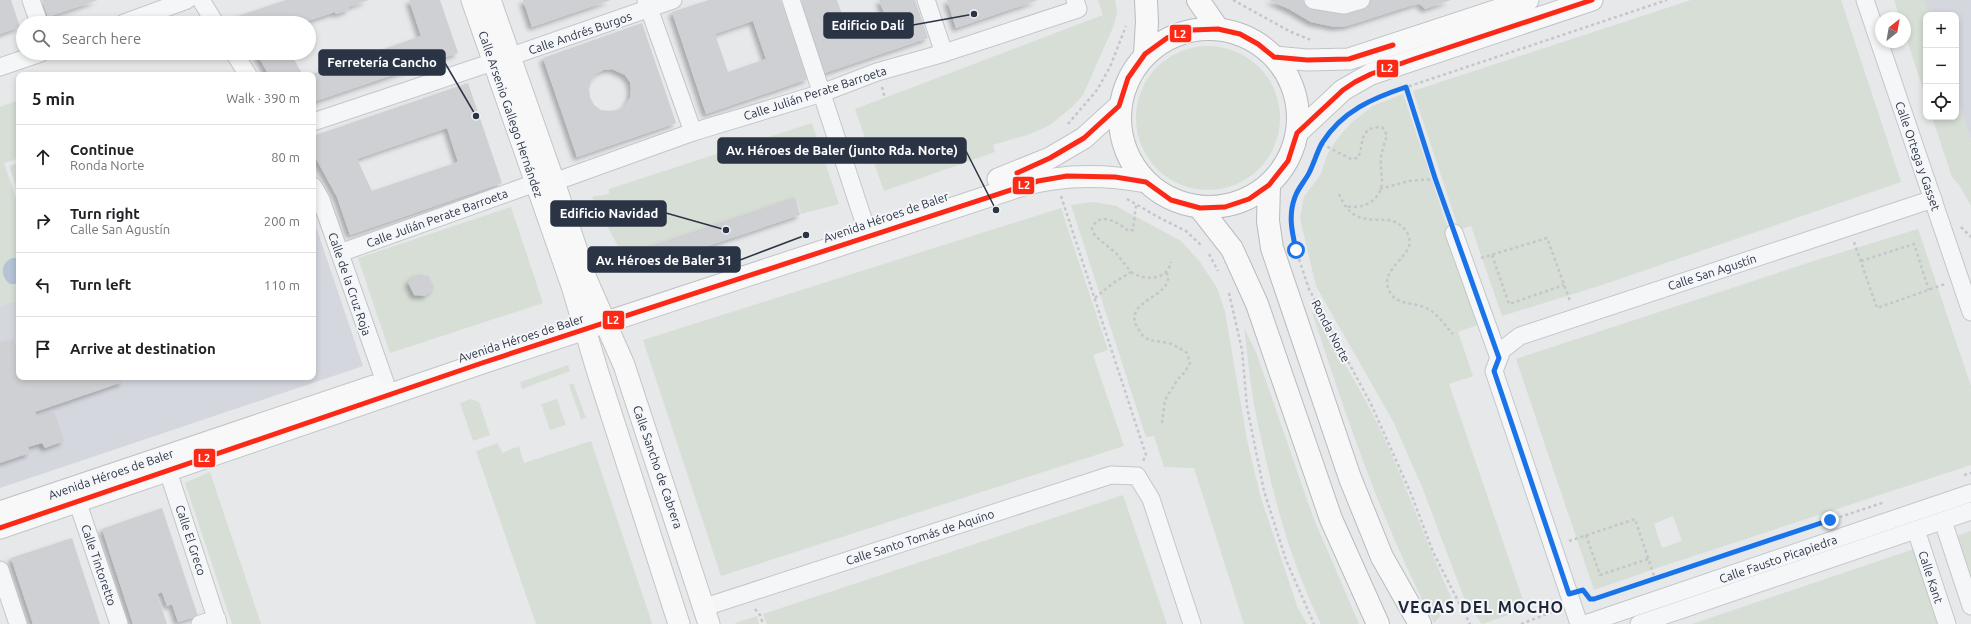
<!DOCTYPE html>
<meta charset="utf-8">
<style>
:root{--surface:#fff;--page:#f6f6f6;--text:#202124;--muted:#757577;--line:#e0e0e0}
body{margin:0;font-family:Ubuntu,sans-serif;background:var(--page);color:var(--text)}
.controls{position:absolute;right:12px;top:12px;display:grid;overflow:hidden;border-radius:8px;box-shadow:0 2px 6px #0003}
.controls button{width:36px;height:36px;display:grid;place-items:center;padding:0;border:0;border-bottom:1px solid var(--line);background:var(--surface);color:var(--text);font:20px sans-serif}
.compass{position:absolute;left:1875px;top:12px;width:36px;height:36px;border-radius:50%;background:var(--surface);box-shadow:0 2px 6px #0003;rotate:31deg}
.stop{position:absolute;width:12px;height:12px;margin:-9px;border:3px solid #1a73e8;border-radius:50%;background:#fff}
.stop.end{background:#1a73e8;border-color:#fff;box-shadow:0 1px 4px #0008}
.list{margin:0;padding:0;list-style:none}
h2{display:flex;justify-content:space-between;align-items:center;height:52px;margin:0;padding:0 16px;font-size:17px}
h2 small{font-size:13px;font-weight:400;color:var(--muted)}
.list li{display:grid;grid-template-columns:26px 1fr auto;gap:12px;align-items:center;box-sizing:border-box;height:64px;padding:0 16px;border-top:1px solid var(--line)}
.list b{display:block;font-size:15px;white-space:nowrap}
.list p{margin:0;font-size:13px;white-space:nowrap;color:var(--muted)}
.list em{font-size:13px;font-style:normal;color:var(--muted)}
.icon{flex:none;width:22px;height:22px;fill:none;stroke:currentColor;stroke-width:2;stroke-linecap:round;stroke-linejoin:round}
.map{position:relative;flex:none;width:1971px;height:624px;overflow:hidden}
.search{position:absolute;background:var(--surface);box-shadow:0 2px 6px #0003;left:16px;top:16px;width:300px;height:44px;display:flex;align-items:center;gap:10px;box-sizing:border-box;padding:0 14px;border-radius:22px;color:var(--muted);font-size:15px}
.panel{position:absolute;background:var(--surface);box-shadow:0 2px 6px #0003;left:16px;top:72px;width:300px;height:308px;border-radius:8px}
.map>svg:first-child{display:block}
.built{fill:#d4d7dd}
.green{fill:#d6ded6;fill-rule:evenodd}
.water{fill:#b4c4d5}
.building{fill:#ced0d3;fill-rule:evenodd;filter:url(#shadow)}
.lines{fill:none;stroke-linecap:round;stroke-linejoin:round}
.minor-casing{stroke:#c4c6c8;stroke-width:19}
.major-casing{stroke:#c2c5c8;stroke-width:23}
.highway-casing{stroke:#b8bbbf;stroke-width:24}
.path{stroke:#c5c6ca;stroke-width:2.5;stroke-dasharray:3 3;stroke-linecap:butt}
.minor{stroke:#f5f6f7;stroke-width:17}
.major{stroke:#f8f8f8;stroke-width:21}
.highway{stroke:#f8f8f8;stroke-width:22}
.bus-1-casing{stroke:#f4f6f9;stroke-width:8}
.bus-1{stroke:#fc2916;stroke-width:5}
.route{stroke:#1a73e8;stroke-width:5}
.labels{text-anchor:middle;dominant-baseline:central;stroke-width:4;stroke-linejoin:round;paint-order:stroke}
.street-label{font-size:12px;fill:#2b3445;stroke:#f4f6f9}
.district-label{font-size:16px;font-weight:bold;letter-spacing:1px;fill:#1d2536;stroke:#f4f6f9}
.leader{fill:none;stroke:#2b3445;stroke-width:1.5}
.callout-dot{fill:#2b3445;stroke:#f4f6f9;stroke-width:1.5}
.callout{fill:#2b3445;stroke:#2b3445;stroke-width:1.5}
.callout-label{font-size:13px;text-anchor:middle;font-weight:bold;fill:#fff}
.line-badge{stroke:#f4f6f9;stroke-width:1.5}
.badge-label{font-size:11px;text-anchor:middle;font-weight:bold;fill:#fff}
</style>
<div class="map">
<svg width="1971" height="624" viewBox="0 0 1971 624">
<defs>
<filter id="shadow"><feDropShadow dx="-3.5" dy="3.5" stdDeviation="2" flood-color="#0004"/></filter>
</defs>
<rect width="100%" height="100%" fill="#e6e8ea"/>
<g class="built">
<polygon points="1924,0 1971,0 1971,140 1956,96 1956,15 1929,15"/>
<polygon points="313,218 363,366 0,488 0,306 19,300 19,377 313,377"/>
</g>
<g class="green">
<polygon points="1098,0 1115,0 1117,13 1114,25 1083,95 1073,106 1050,125 1030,134 993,145 995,152 884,191 855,109 1103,15"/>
<polygon points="1691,0 1841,0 1901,182 1602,285 1502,316 1471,226 1459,230 1413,91"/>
<polygon points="1894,0 1924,0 1929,15 1926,15 1926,98 1905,34 1905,18 1900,18"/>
<circle cx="1208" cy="118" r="72"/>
<polygon points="1403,94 1480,324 1458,332 1473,376 1449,384 1526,609 1482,624 1465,600 1422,487 1394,423 1316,286 1300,218 1304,197 1321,174 1327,155 1338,138 1352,122 1373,106"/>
<polygon points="1956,96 1971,140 1971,206 1960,186 1952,177 1932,117 1956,117"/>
<polygon points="19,100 19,158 4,163 19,207 19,300 0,306 0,107"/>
<polygon points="812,123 839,204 801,214 795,197 651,245 657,263 631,271 592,197 609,194 609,189"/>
<polygon points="19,163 19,194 9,166"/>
<polygon points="1094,202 1116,206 1181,241 1200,262 1217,288 1225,312 1247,440 1260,495 1297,606 1307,624 1244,624 1194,468 1164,467 1154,436 1146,437 1071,205"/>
<polygon points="511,207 543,303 390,353 358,258"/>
<polygon points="1061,208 1108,350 1093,355 1124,446 721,576 643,340"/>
<path d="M1918,229l53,157v79l-311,102 -66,23 -78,-231 307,-101zM1673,516l9,25 -20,7 -8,-24z"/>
<path d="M1312,312l3,2c25,42 51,83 71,128 24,53 43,108 67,160l-19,21c-52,-100 -87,-204 -122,-311z"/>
<path d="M1244,328l12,24 57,165 46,107h-38c-27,-55 -44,-113 -57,-173 -5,-21 -10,-44 -13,-66 -3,-19 -4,-38 -7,-57z"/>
<polygon points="568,365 570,371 522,389 520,382"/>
<polygon points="573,383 586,418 581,419 569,385"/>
<polygon points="471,399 479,402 490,435 473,441 460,403"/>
<polygon points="557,399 566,425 550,430 541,404"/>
<polygon points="591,441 648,611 652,624 536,624 476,451 498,443 502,453 519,446 524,463"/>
<polygon points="210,472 261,624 232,624 185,483"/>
<polygon points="1123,495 1167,624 767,624 763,614"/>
<polygon points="1971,531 1971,587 1954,537"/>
<polygon points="1917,548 1943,624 1692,624"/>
<polygon points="757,616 759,624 735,624 735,623"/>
</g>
<path class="water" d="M13,258h6v26h-9c-10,-7 -10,-22 3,-26z"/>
<g class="building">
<polygon points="0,0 11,0 20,27 0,34"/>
<polygon points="42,0 98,0 48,17"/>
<polygon points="286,0 369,0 348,7 349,10 336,14 335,12 302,23 239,23 235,17"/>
<polygon points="409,0 440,0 458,53 313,102 313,75 310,75 421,36"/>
<polygon points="523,0 611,0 532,27"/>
<path d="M709,0h72l27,79 -102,35 -34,-102zM753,21l13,38 -38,13 -13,-38z"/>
<polygon points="801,0 837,0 848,31 886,18 879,0 915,0 928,38 825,73"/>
<polygon points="947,0 1038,0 956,28"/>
<polygon points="1269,0 1451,0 1425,9 1419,3 1347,26 1335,27 1311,22 1289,9"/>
<path d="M642,23l34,100 -99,34 -34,-99zM612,69l13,6 5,7 1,8 -1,8 -5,8 -7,4 -9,1 -8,-1 -7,-5 -4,-8 -1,-8 2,-8 5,-7 7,-4z"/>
<polygon points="256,53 290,53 303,75 269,75"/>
<path d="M468,83l34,100 -152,52 -13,-38 -24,-44v-17zM447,128l11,34 -86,29 -15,-32z"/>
<polygon points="795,197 800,215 657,263 652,245"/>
<polygon points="418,274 429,276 434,288 425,296 414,295 408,282"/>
<polygon points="13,339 19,357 19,377 121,377 123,382 35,412 38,418 54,411 64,441 45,448 42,443 28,447 30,453 0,463 0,343"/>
<polygon points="162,508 198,616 178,622 172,604 167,606 162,592 157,594 167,624 133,624 102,529"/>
<polygon points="72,538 100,624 33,624 11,558"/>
</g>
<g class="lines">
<defs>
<g id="minor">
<polyline points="31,0 39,23"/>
<polyline points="201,0 215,23"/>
<polyline points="646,0 693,132"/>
<polyline points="791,0 865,225"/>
<polyline points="926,0 944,53"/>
<polyline points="1313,0 1344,5 1361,0"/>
<polyline points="1865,0 1971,312"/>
<polyline points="124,23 187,0"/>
<polyline points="234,53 248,75"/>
<polyline points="509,57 673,0"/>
<polyline points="0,67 41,53"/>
<polyline points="313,122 493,62"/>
<polyline points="554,182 693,132 822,93 877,72 944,53 1078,9 1075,0"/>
<polyline points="313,186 321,200 385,382"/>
<polyline points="1454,233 1499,358"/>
<polyline points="340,253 535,183"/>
<polyline points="164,459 218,624"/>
<polyline points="73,489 119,624"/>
<polyline points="1943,521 1971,606"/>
<polyline points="1916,530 1947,624"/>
<polyline points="0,570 18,624"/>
<polyline points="705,607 1111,475 1137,476 1151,499 1192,624"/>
<polyline points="200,624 217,619"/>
<polyline points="1579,624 1494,371 1502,350 1520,336 1933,199"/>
<polyline points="1585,624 1971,493"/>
<polyline points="1639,624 1971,511"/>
</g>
<g id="major">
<polyline points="472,0 572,286 598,373 679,624"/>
<polyline points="490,0 554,182 587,281 624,365 709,624"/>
<polyline points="1274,57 1307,60 1349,59 1528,0"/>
<polyline points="1297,133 1343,90 1371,74 1592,0"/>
<polyline points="998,179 1050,158 1084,138 1119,106"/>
<polyline points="0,512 374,386"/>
<path d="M0,528l482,-165 538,-177c42,-12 83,-12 126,-4"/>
</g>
<g id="highway">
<polyline points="1198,0 1218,29"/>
<circle cx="1209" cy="118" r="89"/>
<polyline points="1145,54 1147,22 1146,0"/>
<polyline points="1269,185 1268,221 1272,248 1350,478 1382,557 1420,624"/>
<polyline points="1200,208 1232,249 1257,304 1331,519 1378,624"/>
</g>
</defs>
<use href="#minor" class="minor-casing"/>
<use href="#major" class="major-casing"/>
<use href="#highway" class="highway-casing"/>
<g class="path">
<polyline points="1233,0 1291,32 1311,40"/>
<polyline points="882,87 885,98"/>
<polyline points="1406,87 1449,218"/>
<polyline points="1349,113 1377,97 1667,0"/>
<polyline points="1068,124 1097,90 1110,67 1126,26"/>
<polyline points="1334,127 1322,144 1309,173 1296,196 1291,214 1291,231 1296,250 1309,289 1371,404 1412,496 1433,552 1470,624"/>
<path d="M1322,144l29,15 7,-1c7,-16 0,-31 24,-31l5,8c-2,7 -5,15 -6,22 -1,8 1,17 1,25 -1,19 -20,28 -36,24"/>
<polyline points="1380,189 1409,181 1435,179"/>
<path d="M1339,194c19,45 49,11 67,37 17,25 -33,36 -15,63 6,10 23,9 33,13 13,5 20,18 29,27"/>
<polyline points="1061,196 1146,455 1143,461"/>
<polyline points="1127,199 1158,217 1186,231 1202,246"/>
<polyline points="1961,227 1971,237"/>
<polyline points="1854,242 1877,308 1945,284"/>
<polyline points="1209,254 1218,271"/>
<polyline points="1492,255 1509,304 1564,285"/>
<polyline points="1481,258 1547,238 1570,301"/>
<polyline points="1861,261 1914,244 1929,290"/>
<path d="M1131,272c14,9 36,9 40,-10"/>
<polyline points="1229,293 1242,350 1247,407 1264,491 1286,560 1314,624"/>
<path d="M1095,298l18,-15 18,-11 -15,-19 -21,-17 -3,-8c9,-18 25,-5 37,3l4,-1 3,-25"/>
<path d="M1162,423l3,-23 13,-21 7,-7 5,-9 -3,-10c-6,-4 -12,-8 -19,-10 -9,-2 -16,-1 -24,-6 -3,-3 -5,-7 -7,-10 -14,-27 34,-29 31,-52l-2,-2"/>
<polyline points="1964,475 1971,473"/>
<polyline points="1586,535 1600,575 1648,559"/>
<polyline points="1569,541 1635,519 1655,579"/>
<polyline points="1589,598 1594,599 1885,502"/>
<polyline points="755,609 760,615 763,624"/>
<polyline points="1521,624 1557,610"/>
</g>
<use href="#minor" class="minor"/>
<use href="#major" class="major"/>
<use href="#highway" class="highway"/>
<defs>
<g id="bus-1">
<polyline points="1017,173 1050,158 1084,138 1119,106 1128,78 1145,54 1167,38 1192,30 1218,29 1240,34 1258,44 1274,57 1307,60 1349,59 1393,45"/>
<polyline points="0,528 482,363 1038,181 1067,176 1115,177 1146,182 1171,200 1200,208 1225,207 1249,199 1269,185 1288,161 1297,133 1343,90 1355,82 1371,74 1414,59 1592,0"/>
</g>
</defs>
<use href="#bus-1" class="bus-1-casing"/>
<use href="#bus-1" class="bus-1"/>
</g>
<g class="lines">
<path class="route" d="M1296,250c-4,-18 -8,-35 -1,-53 3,-9 10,-16 14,-24 5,-10 8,-21 13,-30 20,-32 51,-45 84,-56l29,91 64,180 -5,13 75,223 14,-4 7,9h4l236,-79"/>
</g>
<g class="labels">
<g class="street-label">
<text transform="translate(580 33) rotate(-19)">Calle Andrés Burgos</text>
<text transform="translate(815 93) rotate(-18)">Calle Julián Perate Barroeta</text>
<text transform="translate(511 114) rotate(71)">Calle Arsenio Gallego Hernández</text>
<text transform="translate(1918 156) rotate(71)">Calle Ortega y Gasset</text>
<text transform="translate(886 217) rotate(-19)">Avenida Héroes de Baler</text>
<text transform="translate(437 218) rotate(-20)">Calle Julián Perate Barroeta</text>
<text transform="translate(1712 272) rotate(-18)">Calle San Agustín</text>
<text transform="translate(350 284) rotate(71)">Calle de la Cruz Roja</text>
<text transform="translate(1331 331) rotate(62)">Ronda Norte</text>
<text transform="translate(521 338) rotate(-18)">Avenida Héroes de Baler</text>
<text transform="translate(658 467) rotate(71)">Calle Sancho de Cabrera</text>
<text transform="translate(111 474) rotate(-19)">Avenida Héroes de Baler</text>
<text transform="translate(920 537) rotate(-18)">Calle Santo Tomás de Aquino</text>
<text transform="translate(191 540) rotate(72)">Calle El Greco</text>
<text transform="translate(1778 559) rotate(-19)">Calle Fausto Picapiedra</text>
<text transform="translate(99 565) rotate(71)">Calle Tintoretto</text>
<text transform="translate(1931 577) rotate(72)">Calle Kant</text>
</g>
<g class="district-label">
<text x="1481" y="607">VEGAS DEL MOCHO</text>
</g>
</g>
<path class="leader" d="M974 14L913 25M476 116L445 63M996 210L966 151M726 230L666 213M806 235L740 260"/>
<g class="callout-dot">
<circle cx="974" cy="14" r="4"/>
<circle cx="476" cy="116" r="4"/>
<circle cx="996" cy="210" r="4"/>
<circle cx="726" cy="230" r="4"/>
<circle cx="806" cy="235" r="4"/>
</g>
<g class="callout">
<rect x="824" y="13" width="89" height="25" rx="4"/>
<rect x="319" y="50" width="126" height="25" rx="4"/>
<rect x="718" y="138" width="248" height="25" rx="4"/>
<rect x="551" y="201" width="115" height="25" rx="4"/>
<rect x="588" y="247" width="152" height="25" rx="4"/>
</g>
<g class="callout-label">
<text x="868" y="30">Edificio Dalí</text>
<text x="382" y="67">Ferretería Cancho</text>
<text x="842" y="155">Av. Héroes de Baler (junto Rda. Norte)</text>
<text x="609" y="218">Edificio Navidad</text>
<text x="664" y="265">Av. Héroes de Baler 31</text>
</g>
<g class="line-badge">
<rect x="1169" y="24" width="23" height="19" rx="4" fill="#fc2916"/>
<rect x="1376" y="59" width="23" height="19" rx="4" fill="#fc2916"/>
<rect x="1012" y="176" width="23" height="19" rx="4" fill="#fc2916"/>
<rect x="602" y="310" width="23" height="20" rx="4" fill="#fc2916"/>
<rect x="193" y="448" width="23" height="20" rx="4" fill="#fc2916"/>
</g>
<g class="badge-label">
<text x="1180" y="38">L2</text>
<text x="1387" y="72">L2</text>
<text x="1024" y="189">L2</text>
<text x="613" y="324">L2</text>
<text x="204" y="462">L2</text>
</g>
</svg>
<div class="controls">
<button>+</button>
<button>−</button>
<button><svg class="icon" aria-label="locate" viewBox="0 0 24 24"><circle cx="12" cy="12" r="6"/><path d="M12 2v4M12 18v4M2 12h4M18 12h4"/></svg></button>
</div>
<svg class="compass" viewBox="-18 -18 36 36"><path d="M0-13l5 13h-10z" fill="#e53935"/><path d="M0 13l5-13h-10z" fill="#757577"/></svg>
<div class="stop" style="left:1296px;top:250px"></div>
<div class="stop end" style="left:1830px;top:520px"></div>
<div class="search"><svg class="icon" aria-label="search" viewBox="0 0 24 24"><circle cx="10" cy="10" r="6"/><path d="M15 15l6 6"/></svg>Search here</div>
<section class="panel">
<h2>5 min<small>Walk · 390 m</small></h2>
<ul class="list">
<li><svg class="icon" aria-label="ahead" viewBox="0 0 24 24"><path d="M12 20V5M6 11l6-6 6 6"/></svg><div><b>Continue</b><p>Ronda Norte</p></div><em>80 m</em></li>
<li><svg class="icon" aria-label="right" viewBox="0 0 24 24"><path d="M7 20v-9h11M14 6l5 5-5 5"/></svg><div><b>Turn right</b><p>Calle San Agustín</p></div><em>200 m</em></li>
<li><svg class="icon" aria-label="left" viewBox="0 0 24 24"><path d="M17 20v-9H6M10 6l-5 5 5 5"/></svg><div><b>Turn left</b></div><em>110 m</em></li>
<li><svg class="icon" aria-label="arrive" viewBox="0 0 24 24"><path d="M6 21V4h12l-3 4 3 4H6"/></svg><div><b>Arrive at destination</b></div></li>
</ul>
</section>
</div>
